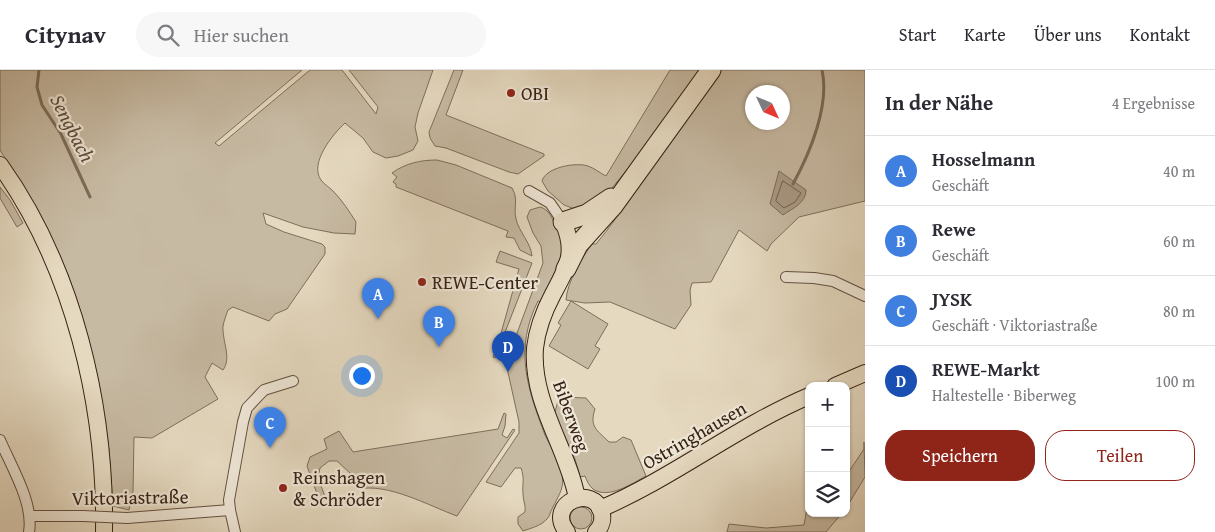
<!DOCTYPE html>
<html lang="de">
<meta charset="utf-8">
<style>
:root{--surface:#fff;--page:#f7f7f7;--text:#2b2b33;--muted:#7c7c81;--line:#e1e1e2;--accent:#8f2418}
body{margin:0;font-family:"Gentium Book Plus",serif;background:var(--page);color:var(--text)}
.controls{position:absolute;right:15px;bottom:15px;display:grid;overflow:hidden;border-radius:10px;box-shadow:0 1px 4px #0004}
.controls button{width:45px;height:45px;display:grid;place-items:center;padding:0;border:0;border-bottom:1px solid var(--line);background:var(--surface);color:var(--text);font:25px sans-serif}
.compass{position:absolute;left:745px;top:15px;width:45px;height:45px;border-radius:50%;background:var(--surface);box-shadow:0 1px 4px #0004;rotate:134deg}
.you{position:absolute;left:361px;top:305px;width:18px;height:18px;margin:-12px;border:4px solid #fff;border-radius:50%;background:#1a73e8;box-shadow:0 0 0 8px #1a73e833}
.badge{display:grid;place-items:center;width:32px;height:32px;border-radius:50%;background:var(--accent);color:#fff;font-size:16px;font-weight:700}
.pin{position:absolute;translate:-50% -41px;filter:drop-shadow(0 1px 2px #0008)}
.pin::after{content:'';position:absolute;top:26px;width:18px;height:15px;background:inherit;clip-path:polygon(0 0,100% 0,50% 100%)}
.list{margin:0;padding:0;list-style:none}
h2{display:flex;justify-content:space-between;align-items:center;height:65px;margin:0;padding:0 20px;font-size:21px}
h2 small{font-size:16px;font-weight:400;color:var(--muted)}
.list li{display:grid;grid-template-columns:32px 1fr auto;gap:15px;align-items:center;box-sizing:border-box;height:70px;padding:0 20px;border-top:1px solid var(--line)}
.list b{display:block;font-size:19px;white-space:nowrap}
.list p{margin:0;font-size:16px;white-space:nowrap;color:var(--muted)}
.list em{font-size:16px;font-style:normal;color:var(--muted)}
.actions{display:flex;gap:10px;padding:15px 20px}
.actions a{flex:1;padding:11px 0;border:1px solid var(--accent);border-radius:20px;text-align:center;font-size:18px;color:var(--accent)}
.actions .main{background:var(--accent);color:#fff}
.icon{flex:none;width:28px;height:28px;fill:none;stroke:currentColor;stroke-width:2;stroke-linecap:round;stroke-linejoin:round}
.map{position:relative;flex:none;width:865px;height:462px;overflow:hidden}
header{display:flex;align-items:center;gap:30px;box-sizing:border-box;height:70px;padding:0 25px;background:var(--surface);border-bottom:1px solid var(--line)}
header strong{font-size:24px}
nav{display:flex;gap:28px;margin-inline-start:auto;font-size:18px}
.search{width:350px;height:45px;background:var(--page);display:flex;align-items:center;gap:12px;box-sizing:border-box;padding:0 18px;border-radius:28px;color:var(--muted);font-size:19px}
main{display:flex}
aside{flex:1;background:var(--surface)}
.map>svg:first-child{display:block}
.green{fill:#c7baa3;stroke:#7f6e5c;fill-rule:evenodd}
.water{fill:#aa9b86;stroke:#7c6b59}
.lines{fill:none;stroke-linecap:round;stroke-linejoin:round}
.shore{stroke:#705e4e;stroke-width:1}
.stream{stroke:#7c6b59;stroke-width:3}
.minor-casing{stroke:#625040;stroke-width:12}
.primary-casing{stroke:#372215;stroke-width:18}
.motorway-casing{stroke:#372215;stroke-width:21}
.minor{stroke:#eee6d6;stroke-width:10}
.primary{stroke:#e5d9c0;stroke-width:16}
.motorway{stroke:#e5d9c0;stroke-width:19}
.minor-bridge-casing{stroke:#625040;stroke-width:12;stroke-linecap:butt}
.minor-bridge{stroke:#eee6d6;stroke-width:10}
.poi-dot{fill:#8f2418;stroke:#eee6d6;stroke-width:2}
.labels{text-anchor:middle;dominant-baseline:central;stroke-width:4.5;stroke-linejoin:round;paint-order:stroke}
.poi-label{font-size:19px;fill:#372215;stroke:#eee6d6;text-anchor:start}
.street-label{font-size:19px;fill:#372215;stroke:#eee6d6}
.water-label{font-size:20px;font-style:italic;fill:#5f4c3d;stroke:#eee6d6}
</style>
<header>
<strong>Citynav</strong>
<div class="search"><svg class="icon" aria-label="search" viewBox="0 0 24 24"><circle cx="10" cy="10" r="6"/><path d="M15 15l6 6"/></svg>Hier suchen</div>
<nav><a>Start</a><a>Karte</a><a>Über uns</a><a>Kontakt</a></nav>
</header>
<main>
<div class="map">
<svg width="865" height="462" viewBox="0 0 865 462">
<rect width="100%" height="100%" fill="#e5d9c0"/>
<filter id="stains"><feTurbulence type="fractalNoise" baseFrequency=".004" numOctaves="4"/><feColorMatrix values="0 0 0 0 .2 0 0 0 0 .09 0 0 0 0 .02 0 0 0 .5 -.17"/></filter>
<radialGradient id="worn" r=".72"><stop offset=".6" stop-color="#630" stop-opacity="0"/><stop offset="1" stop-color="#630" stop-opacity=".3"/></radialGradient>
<g class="green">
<path d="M0,0h302l-87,73 4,3 91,-76h32l34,44 2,-7 -29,-37h84l-15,43 -3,14 3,14 -5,9 -15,6 -12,2 -13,-6 -10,-14 -18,-15c-12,11 -36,40 -24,57 3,4 8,7 12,11 9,9 16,20 23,31l-1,12 -21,-1 -31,-6 -40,-14 3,11 18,8 38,12 3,3v7l-38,55 -12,5 -6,7 -36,-14 -5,3c-2,5 -4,11 -5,16 -1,15 9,32 0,44l-11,-7 -7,14 13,22 -66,39 -18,-1 -1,54 -4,19 -16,-4 -4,-56 -8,-54 -6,-28 -18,-68 -9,-25 -25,-55 -43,-70z"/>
<polygon points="454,0 463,0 446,45 544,84 544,86 518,104 509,102 446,78 435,76 430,68 429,62"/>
<path d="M670,0h33l-53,72 -43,52 -30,15 -5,-1 -8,-3 -16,-14 -6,-10c4,-14 34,-19 46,-15 6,2 12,7 18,10z"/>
<path d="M720,0h145v131l-66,16 -28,27 -4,7 -28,-21 -28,52 -19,1 -2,7 1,15 -16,24 -65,-27 -25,1 -19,-3c1,-18 16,-42 26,-56h4c14,-17 27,-34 36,-53zM752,22h30v30h-30z"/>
<path d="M437,90l19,5 56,23c7,12 1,19 4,31 3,13 15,24 16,37l-12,-6 -6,-12 -8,-1 2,-6 -112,-44v-3l-3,-2 4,-5 -5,-4c14,-10 29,-13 45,-13z"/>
<polygon points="0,117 10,130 23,153 17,157 0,128"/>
<path d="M540,137c8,2 11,9 15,17 16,31 0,50 -14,78l-3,-1c-24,48 -11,87 7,134 5,11 14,22 16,34 5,19 -2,25 -9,40 -2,3 -2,7 -5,10 -6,7 -16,9 -24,12l-5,-7v-7l7,-5c1,-7 -2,-11 -2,-18 -1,-10 2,-15 -2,-26h-6l-14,19 -15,-5 33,-49v-11l-14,-63 8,-15 30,-81 -2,-17 -8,-13 -6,-16 3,-7z"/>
<polygon points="500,181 532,193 495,288 493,287 498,274 519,199 496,192"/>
<polygon points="571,231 608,254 595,276 600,279 588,299 549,276 561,255 558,253"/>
<path d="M559,327l27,1 9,11c-6,18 2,21 14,33h7l7,-5 8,3 15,36c-13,7 -38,24 -53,13 -4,-3 -6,-8 -8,-13l-5,1 -5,-18 -21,-43z"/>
<path d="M504,343l2,1 -1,12 -3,9 5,3 6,-9 2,1 -58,86c-30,-11 -68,-33 -100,-27l-7,-16 -13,-12h-8l-9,7 -2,10 8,21 -6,3 -13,-36 3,-9 17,-8 -3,-10 15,-8 14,21 145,-23z"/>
<polygon points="864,372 865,407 846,438 846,406 864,379"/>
<polygon points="809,436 809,443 842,443 826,462 727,462 729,454 766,458 804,455 807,438"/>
<circle cx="581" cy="448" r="11"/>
</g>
<path class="water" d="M779,101l27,19c0,13 -13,18 -23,25l-13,-11z"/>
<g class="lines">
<polygon class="shore" points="783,111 801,123 795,132 784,138 776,131"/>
<g class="stream">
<polyline points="39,0 37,17 42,35 61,64 90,127"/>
<path d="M793,114c17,-31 37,-79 29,-114"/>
</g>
<defs>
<g id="minor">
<polyline points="529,121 550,133 563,152"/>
<polyline points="786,207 814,208 833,211 865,226"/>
<path d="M0,370c11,26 34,63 29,92"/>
<polyline points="30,446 83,446"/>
<polyline points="127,448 230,440"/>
<polyline points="235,462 230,440 229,430 243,352 247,338 264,320 293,311"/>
</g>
<g id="primary">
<path d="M0,95c74,104 106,241 104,367"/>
<path d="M563,152c14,30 4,46 -10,72 -9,17 -16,36 -18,54 -4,54 32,99 42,150"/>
<polyline points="835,316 865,303"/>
<path d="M600,439c73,-31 136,-82 209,-113"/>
<path d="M567,462c-23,-29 28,-50 35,-18 1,6 -1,13 -6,18"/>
</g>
<g id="motorway">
<polyline points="563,152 587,144 611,128"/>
<polyline points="566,199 578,175 613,136 711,0"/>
</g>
</defs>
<use href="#minor" class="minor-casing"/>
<use href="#primary" class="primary-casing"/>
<use href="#motorway" class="motorway-casing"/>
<use href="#minor" class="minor"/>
<use href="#primary" class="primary"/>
<use href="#motorway" class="motorway"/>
<defs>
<polyline id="minor-bridge" points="83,446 127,448"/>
</defs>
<use href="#minor-bridge" class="minor-bridge-casing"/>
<use href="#minor-bridge" class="minor-bridge"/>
</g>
<g class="poi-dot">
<circle cx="511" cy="23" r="5"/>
<circle cx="422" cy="212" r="5"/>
<circle cx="283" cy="418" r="5"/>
</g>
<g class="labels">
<g class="poi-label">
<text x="521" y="23">OBI</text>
<text x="432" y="212">REWE-Center</text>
<text x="293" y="407">Reinshagen<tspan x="293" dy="22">&amp; Schröder</tspan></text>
</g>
<g class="street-label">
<text transform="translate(572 346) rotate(70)">Biberweg</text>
<text transform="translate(694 365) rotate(-30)">Ostringhausen</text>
<text transform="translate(130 427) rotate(-1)">Viktoriastraße</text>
</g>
<g class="water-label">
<text transform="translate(73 58) rotate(63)">Sengbach</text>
</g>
</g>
<rect width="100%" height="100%" filter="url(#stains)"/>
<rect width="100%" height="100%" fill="url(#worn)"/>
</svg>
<div class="controls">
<button>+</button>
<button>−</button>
<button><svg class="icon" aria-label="layers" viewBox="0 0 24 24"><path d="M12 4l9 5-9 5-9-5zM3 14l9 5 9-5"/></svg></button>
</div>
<svg class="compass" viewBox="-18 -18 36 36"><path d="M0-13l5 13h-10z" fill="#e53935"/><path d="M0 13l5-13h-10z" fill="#7c7c81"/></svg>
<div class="you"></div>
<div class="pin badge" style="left:378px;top:249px;background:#3f7fe0">A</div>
<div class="pin badge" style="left:439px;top:277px;background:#3f7fe0">B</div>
<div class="pin badge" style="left:270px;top:378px;background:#3f7fe0">C</div>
<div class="pin badge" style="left:508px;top:302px;background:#1a4fb4">D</div>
</div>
<aside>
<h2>In der Nähe<small>4 Ergebnisse</small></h2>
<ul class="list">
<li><span class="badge" style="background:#3f7fe0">A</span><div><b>Hosselmann</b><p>Geschäft</p></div><em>40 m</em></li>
<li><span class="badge" style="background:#3f7fe0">B</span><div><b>Rewe</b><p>Geschäft</p></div><em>60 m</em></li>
<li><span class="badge" style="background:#3f7fe0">C</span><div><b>JYSK</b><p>Geschäft · Viktoriastraße</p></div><em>80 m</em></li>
<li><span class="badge" style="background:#1a4fb4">D</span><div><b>REWE-Markt</b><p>Haltestelle · Biberweg</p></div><em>100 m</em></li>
</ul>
<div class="actions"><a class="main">Speichern</a><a>Teilen</a></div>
</aside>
</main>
